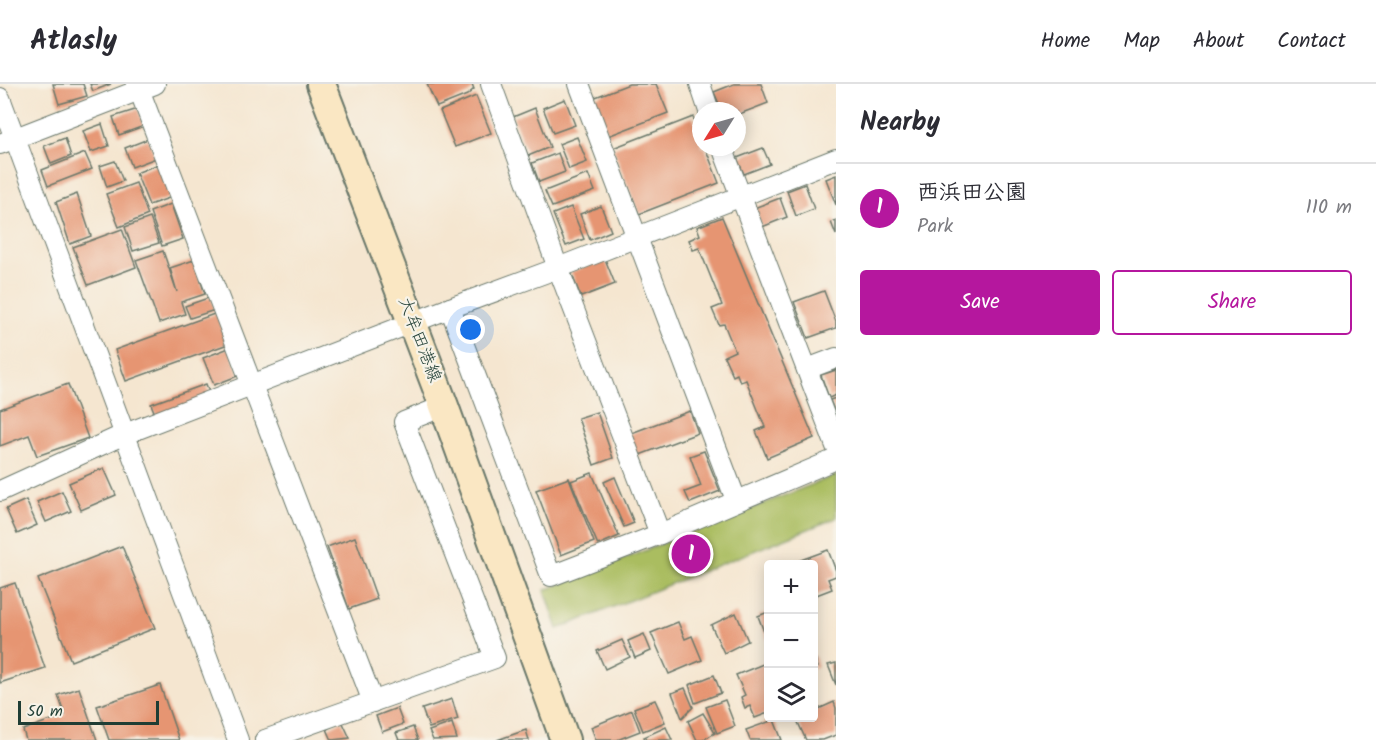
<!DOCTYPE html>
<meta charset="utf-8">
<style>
:root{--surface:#fff;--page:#f2f2f3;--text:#2b2b33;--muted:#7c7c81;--line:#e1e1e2;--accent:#b5179e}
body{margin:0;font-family:Kalam,"Klee One",sans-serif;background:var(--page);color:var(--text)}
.controls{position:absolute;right:18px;bottom:18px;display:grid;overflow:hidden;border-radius:6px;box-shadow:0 3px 15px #0003}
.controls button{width:54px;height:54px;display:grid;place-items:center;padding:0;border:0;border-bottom:2px solid var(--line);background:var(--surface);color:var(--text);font:30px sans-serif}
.compass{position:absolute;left:692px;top:18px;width:54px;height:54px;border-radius:50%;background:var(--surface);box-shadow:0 3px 15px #0003;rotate:233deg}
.scale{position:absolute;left:18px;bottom:15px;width:141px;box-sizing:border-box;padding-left:6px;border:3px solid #1f3d34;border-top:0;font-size:16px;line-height:21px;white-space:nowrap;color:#1f3d34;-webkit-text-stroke:4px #f7f3e8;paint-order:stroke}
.you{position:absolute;left:471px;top:246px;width:21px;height:21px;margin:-15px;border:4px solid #fff;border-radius:50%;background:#1a73e8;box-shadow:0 0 0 9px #1a73e833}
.badge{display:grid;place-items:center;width:39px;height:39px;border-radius:50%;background:var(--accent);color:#fff;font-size:20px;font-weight:700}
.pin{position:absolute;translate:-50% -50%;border:3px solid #fff;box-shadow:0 2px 6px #0006}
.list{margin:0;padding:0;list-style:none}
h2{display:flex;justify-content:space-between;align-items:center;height:78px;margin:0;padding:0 24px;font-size:26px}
h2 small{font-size:20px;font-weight:400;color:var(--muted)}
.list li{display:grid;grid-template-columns:39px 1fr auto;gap:18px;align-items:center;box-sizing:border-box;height:90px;padding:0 24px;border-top:2px solid var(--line)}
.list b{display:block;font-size:22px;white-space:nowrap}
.list p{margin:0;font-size:20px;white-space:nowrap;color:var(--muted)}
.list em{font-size:20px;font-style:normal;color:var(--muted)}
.actions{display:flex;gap:12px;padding:18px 24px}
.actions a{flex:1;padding:14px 0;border:2px solid var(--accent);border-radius:6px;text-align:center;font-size:21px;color:var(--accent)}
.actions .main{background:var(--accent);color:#fff}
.icon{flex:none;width:33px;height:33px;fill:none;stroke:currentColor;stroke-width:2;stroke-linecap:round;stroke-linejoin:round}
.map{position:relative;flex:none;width:836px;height:656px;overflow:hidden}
header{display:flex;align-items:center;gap:36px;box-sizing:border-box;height:84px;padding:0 30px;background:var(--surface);border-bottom:2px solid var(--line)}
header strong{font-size:28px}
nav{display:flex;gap:33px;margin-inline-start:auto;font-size:21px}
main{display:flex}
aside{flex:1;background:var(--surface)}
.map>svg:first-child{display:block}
.green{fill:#aabd61;stroke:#647d4a;stroke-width:1.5}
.building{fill:#e69572}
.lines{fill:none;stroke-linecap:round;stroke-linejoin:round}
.street-casing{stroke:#6a786b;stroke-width:22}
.secondary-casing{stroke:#6a786b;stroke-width:32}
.street{stroke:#fff;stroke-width:20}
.secondary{stroke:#fae7c3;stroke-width:28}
.labels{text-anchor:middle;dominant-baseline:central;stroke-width:4.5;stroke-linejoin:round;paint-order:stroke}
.street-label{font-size:18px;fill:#1f3d34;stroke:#f7f3e8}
</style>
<header>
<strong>Atlasly</strong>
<nav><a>Home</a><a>Map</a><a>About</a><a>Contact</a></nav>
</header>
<main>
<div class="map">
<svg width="836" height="656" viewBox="0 0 836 656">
<rect width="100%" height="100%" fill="#f7f3e8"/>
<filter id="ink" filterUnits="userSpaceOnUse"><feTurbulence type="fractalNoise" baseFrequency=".0167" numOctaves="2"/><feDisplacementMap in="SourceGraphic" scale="12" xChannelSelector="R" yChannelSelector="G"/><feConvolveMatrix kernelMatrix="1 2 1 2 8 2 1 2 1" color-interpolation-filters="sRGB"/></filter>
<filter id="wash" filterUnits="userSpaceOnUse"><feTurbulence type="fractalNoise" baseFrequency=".008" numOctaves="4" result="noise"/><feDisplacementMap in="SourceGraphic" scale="24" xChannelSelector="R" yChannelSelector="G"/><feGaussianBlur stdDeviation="1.35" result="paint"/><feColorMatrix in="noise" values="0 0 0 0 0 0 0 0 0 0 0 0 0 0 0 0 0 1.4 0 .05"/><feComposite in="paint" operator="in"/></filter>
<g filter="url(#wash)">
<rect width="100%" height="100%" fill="#f5e6d0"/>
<polygon class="green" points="836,391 836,434 558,545 545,506"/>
<g id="blocks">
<g class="building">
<polygon points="53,0 83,0 87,12 59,20"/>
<polygon points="90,0 111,0 93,7"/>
<polygon points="427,0 472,0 474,5 467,11 437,23"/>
<polygon points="629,0 656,0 668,29 608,52 593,14"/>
<polygon points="734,0 761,0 768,19 737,31 737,27 722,27 714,8"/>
<polygon points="476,12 491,49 455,63 440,27"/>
<polygon points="565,15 575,41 553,49 543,24"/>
<polygon points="535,24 550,63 528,72 513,33"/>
<polygon points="138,25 144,42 119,51 113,33"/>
<polygon points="693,33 701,53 701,63 705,63 719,99 639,130 613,64"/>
<polygon points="102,40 109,62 91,68 83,47"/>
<polygon points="577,53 587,78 569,85 559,60"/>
<polygon points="65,54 71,72 51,80 44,62"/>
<polygon points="148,55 156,74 132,83 125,64"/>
<polygon points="763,64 770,80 744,90 737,74"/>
<polygon points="85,69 92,85 48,102 42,86"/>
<polygon points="558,69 565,88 539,98 532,79"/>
<polygon points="115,77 123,97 107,103 100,82"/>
<polygon points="159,80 172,113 149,121 136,89"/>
<polygon points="588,90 595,107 552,123 545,107"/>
<polygon points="836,91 836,121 826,95"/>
<polygon points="136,99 148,131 119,143 106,110"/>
<polygon points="805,100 814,125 796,132 787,107"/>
<polygon points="77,110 91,152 70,160 56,118"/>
<polygon points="780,114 787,133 762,143 754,124"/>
<polygon points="171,120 183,155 162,162 150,128"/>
<polygon points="601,122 611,147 590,156 580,130"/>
<polygon points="571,123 584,155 566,162 553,130"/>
<polygon points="722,133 814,354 767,374 756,347 765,343 746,296 740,298 737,290 733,292 724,272 735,267 724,240 719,241 712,225 722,221 699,164 693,166 689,156 700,151 697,143"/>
<polygon points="150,134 159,159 133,167 125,143"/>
<polygon points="836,136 836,151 831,138"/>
<polygon points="122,145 136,183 88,201 73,163"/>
<polygon points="163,167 177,208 170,184 194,176 205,210 181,218 185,230 159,239 136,176"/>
<polygon points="605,175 615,200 581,213 571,188"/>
<polygon points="824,207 836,238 836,244 808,254 794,218"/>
<polygon points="211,213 215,226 190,234 185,222"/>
<polygon points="217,229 228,260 126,297 115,266"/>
<polygon points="229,264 240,291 214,301 203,274"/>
<polygon points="836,286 836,311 829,314 821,291"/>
<polygon points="68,300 88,354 37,372 29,351 0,362 0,325"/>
<polygon points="206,300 212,316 157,335 151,320"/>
<polygon points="836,314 836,331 830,316"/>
<polygon points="690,327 698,349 637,372 629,350"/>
<polygon points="597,328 613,374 594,381 578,334"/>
<polygon points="704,367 720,407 690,419 685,408 701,402 690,372"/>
<polygon points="104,384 116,411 81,426 69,399"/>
<polygon points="592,389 619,452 598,461 571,397"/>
<polygon points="615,393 634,439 624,443 604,398"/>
<polygon points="569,394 594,458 561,471 536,406"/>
<polygon points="62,407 71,427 46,438 37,418"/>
<polygon points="26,416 37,441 17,450 6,425"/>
<polygon points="355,453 377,515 349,525 327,463"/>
<polygon points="122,462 155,544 71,577 38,495"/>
<polygon points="828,466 836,487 836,492 828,495 832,505 814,512 814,480 790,480"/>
<polygon points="15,499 45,584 0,599 0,504"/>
<polygon points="768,528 768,555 767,556 758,532"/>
<polygon points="736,529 748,557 724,569 711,541"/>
<polygon points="678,538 685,555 692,552 702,576 669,590 651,549"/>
<polygon points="644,550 651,567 635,574 628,557"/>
<polygon points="622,556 630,573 605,585 597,567"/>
<polygon points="814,570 818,583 814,584"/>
<polygon points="768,578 768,629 755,634 750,622 745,624 741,613 745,611 736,591"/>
<polygon points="836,579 836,601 828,581"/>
<polygon points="714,591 721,609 695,619 689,601"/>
<polygon points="160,601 179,656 109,656 97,622"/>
<polygon points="79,604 97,656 26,656 23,646 65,631 58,611"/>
<polygon points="685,604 693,623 682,634 672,609"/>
<polygon points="452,615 458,635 429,644 422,625"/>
<polygon points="655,616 665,638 643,647 634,624"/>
<polygon points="725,616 735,642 717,649 706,623"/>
<polygon points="834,618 836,624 836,651 823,656 806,656 796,634 814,634 814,627"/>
<polygon points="397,624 403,640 382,648 376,632"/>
<polygon points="632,626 640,647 617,656 596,656 591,643"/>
<polygon points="703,629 715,649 703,656 697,656 688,637"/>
<polygon points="774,636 782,656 750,656 746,646"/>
<polygon points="342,637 350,654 332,656 327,645"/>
<polygon points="452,639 457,655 433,656 429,647"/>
<polygon points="413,643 418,656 399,656 396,649"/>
<polygon points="666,643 672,656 646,656 644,653"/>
<polygon points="526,646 529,656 497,656"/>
</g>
</g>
</g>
<g filter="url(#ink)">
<use href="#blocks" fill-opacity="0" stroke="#6a786b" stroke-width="1.5"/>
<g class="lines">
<defs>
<g id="street">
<polyline points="137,0 373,618"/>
<polyline points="491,0 558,184 660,450"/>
<polyline points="579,0 736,416"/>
<polyline points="700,0 709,27"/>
<polyline points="0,14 238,656"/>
<polyline points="0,60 155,0"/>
<polyline points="722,63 836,362"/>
<polyline points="450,224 551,492 660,450 836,375"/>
<polyline points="807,285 836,274"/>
<polyline points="0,407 125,350 450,224 558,184 836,75"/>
<polyline points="265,656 495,574 404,338 444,322"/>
</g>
<polyline id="secondary" points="321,0 444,322 565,656"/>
</defs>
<use href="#street" class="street-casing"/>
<use href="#secondary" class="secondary-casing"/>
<use href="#street" class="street"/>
<use href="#secondary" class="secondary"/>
</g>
</g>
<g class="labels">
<g class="street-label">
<text transform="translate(419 256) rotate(69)">大牟田港線</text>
</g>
</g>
</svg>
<div class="controls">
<button>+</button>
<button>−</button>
<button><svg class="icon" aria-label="layers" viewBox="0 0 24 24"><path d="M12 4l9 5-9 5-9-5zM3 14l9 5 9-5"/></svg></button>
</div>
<svg class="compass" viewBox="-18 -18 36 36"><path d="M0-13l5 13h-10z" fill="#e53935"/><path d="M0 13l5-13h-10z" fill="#7c7c81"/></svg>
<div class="scale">50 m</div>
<div class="you"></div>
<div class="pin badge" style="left:691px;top:470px">1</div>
</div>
<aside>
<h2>Nearby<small></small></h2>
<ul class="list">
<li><span class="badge">1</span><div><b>西浜田公園</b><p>Park</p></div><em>110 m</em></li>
</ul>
<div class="actions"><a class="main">Save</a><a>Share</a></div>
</aside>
</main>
